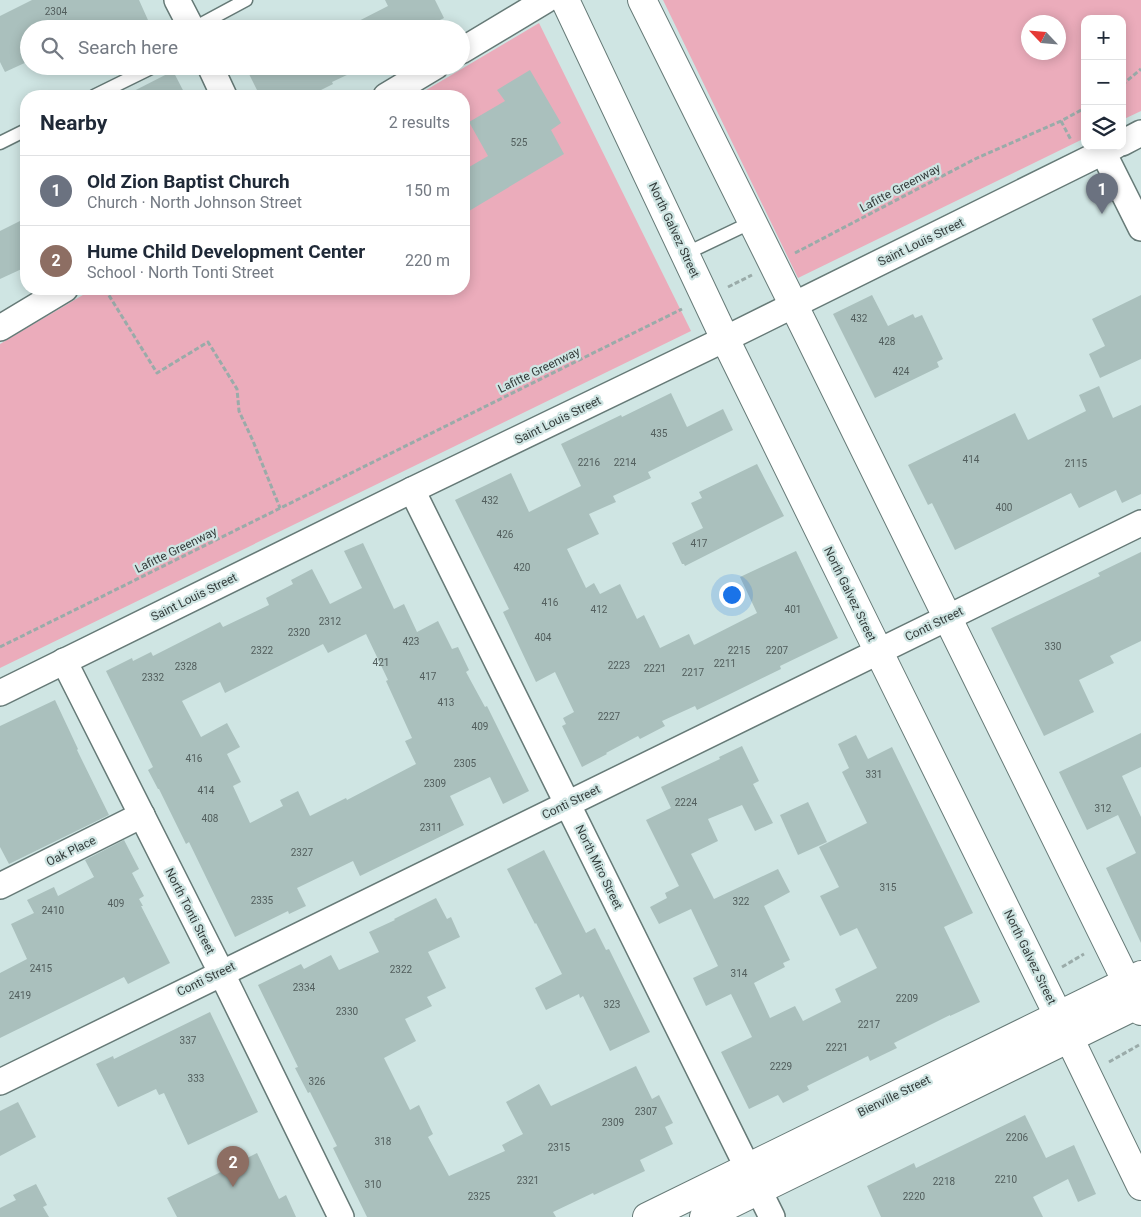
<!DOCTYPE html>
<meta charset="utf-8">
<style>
:root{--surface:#fff;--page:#f6f6f7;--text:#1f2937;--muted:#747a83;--line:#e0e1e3;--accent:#111827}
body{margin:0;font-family:Roboto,sans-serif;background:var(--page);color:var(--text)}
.controls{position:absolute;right:15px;top:15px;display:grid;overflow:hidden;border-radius:10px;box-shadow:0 2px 12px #0003}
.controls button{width:45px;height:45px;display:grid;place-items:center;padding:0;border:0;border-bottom:1px solid var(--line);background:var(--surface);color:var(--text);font:25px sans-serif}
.compass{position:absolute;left:1021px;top:15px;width:45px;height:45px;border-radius:50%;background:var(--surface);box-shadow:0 2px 12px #0003;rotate:296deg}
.you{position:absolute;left:731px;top:594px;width:18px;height:18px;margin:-12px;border:4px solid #fff;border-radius:50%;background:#1a73e8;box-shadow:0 0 0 8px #1a73e833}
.badge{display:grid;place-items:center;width:32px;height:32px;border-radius:50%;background:var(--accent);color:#fff;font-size:16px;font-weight:700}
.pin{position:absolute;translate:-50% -41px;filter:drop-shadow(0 1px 2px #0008)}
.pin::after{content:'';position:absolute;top:26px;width:18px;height:15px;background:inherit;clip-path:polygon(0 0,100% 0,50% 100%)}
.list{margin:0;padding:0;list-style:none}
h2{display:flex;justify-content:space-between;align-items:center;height:65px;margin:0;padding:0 20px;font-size:21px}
h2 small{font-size:16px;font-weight:400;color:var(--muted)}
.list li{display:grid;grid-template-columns:32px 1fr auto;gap:15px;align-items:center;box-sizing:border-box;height:70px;padding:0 20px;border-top:1px solid var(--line)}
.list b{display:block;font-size:19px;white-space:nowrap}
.list p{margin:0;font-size:16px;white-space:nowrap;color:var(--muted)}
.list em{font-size:16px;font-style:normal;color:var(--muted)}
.icon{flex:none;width:28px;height:28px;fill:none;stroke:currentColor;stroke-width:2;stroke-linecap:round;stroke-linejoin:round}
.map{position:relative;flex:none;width:1141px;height:1217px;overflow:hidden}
.search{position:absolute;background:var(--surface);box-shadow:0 2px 12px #0003;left:20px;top:20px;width:450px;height:55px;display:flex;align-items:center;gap:12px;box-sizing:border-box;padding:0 18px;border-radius:28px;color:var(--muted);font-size:19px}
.panel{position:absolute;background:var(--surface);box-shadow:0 2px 12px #0003;left:20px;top:90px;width:450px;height:205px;border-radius:20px}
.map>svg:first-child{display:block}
.green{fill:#ebacbb;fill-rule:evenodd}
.building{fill:#aac0bd;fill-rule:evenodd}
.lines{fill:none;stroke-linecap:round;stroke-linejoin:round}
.service-casing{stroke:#667a77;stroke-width:15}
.minor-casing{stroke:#667a77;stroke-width:28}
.tertiary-casing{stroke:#667a77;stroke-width:30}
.path{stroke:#9aaba9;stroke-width:3;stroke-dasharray:5 2.5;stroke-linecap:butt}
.service{stroke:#fff;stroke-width:12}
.minor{stroke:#fff;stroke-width:25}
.tertiary{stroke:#fff;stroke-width:28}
.labels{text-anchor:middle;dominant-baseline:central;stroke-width:4.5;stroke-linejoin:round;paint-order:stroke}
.number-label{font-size:10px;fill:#525e5d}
.street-label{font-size:12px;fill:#353e3d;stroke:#cfe5e3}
</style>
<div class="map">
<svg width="1141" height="1217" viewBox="0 0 1141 1217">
<rect width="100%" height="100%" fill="#cfe5e3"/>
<g class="green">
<path d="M663,0h478v111l-19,9v-101h-37v119l-287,140zM1028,22h30v30h-30z"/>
<polygon points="539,23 691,331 0,668 0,344 93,289 464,289 464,96 416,96"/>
</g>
<g class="building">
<polygon points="32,0 139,0 152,29 29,29 29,61 5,72 0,62 0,16"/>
<polygon points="385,0 435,0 444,18 422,29 343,29 388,6"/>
<polygon points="245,66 366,66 332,82 333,84 309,96 260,96"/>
<polygon points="530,70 561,123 551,130 564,154 464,214 464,170 488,156 469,122 505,101 497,90"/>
<polygon points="173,71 186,96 124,96"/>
<polygon points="26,218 26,267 0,279 0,231"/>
<polygon points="872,295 888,326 913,314 915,318 922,315 943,359 937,362 939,367 875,398 833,314"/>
<polygon points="1141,295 1141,359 1100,378 1089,354 1105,346 1092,319"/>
<polygon points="1099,386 1113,418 1141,405 1141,494 1122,503 1116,490 1079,508 1071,493 955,550 932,503 928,505 908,465 1015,413 1028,440 1086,411 1079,395"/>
<polygon points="671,393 687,427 723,409 733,430 648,472 651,478 613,496 616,502 589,514 599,534 567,549 586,588 594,583 600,594 620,584 637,619 644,615 660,648 689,634 694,645 757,613 740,577 796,551 838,638 780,666 781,669 726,696 697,710 695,706 662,721 665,726 640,739 638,736 606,753 607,754 582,767 562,726 566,724 563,718 574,712 555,672 536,682 503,612 509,609 455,500 511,473 529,512 581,486 561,444 621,415 622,417"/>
<polygon points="757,464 784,516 685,566 684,564 682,564 672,543 703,528 691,503 702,498 699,492"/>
<path d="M363,543l31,66 10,-5 13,28 21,-11 14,28 6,-2 11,23 -3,2 19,35 2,-1 42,85 -26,13 -13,-27 -40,19 14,29 -104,51 -7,-15 -56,27 9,18 -17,8 -1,-3 -53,26 -46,-95 -3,2 -27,-55h-1l-10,-19 5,-3 -47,-96 26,-13 1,3 18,-9 2,4 67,-34 3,5 46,-22 -3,-7 27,-14 -2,-4 21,-11 18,35 32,-16 -18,-37zM366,634l22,46 -2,1 26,57 -7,3 11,23 -69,36 -1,-2 -36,18 -12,-25 -18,9 3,6 -33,17 -17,-37 8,-4 -14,-28 13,-7 -13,-24 -26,14 -19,-36 38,-19 5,11 98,-49 5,9z"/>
<polygon points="1141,552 1141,641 1110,656 1114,663 1079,680 1094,712 1044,736 991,628 1100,576 1098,573"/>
<polygon points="55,700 78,749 77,750 109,815 9,864 0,847 0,726"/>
<polygon points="1141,733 1141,767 1122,776 1141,817 1141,943 1106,868 1136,853 1118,815 1087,830 1059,772"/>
<polygon points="856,735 868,759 892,747 973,913 944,927 980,1002 950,1016 950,1015 894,1043 897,1048 870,1061 868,1056 807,1086 809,1090 783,1103 778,1095 749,1109 721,1052 752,1037 731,994 706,1006 693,978 718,966 691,909 659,924 650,907 667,898 665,893 679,886 646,820 671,808 661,787 720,759 719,757 742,746 759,781 753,784 773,823 755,831 742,805 708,819 718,841 691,854 714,899 778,869 790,892 764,906 790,960 783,963 785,967 754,983 770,1018 795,1006 803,1021 841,1002 835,989 877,968 857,928 840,936 820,896 839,887 819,847 867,823 842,772 849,768 838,744"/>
<polygon points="808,802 827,842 798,855 780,815"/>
<polygon points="124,840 139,869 132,873 144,896 139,899 143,906 141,906 170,963 128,984 124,977 0,1038 0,973 27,959 11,924 34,913 27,900 54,887 58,896 94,877 85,860"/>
<polygon points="544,850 586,933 595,928 606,950 609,949 650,1032 610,1051 583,996 580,998 579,994 546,1010 535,988 562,974 536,923 535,924 507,869"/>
<polygon points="436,898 447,919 451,917 460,937 428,952 446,988 427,997 432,1006 405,1019 416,1041 384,1058 410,1110 419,1105 433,1134 428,1137 449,1176 505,1151 502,1145 523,1134 506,1102 539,1084 551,1106 636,1066 652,1099 659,1095 673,1123 665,1127 673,1144 640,1160 645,1171 594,1195 593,1193 553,1212 556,1217 367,1217 333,1148 337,1146 310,1092 308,1093 295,1068 298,1067 258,985 301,964 304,969 331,955 339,970 379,952 369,932 395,920 394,919"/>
<polygon points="210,1012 258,1112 188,1145 164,1093 159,1095 156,1089 118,1107 96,1064 113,1056 114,1059"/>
<polygon points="18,1102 36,1137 0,1156 0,1111"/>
<polygon points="1025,1115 1046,1158 1074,1145 1096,1194 1078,1202 1068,1179 1033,1197 1043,1217 881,1217 867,1186 914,1163 916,1168"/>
<polygon points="257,1153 279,1199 286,1195 296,1217 177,1217 167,1198 225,1170 225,1169"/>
<polygon points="36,1184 47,1205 43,1207 49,1217 0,1217 0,1208 16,1200 13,1195"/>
</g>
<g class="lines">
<defs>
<g id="service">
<polyline points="192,29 246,0"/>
<polyline points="94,96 155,66"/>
<polyline points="0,143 26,130"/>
<polyline points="685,254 752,222"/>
</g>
<g id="minor">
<polyline points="177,0 192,29"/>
<polyline points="461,51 546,0"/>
<polyline points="210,66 224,96"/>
<polyline points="386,96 436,66"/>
<polyline points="1122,143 1141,133"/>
<polyline points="1103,152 1141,228"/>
<polyline points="0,328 65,289"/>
<polyline points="412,490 772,1217"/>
<polyline points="64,661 221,972 341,1217"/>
<polyline points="0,693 412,490 725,339 1115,146"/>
<polyline points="0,886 142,815"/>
<path d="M0,1082c380,-188 761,-373 1141,-559"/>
</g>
<g id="tertiary">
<polyline points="565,0 725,339 869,632 1058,1015 1141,1186"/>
<polyline points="642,0 804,326 1141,1011"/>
<polyline points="647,1217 1141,975"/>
<polyline points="704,1217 1141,1003"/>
</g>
</defs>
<use href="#service" class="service-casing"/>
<use href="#minor" class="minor-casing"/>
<use href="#tertiary" class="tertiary-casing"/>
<g class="path">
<polyline points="1122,85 1141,69"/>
<polyline points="1061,121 1071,140"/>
<polyline points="795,253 975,159 1061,121 1085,108"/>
<polyline points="728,287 752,275"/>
<polyline points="105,289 157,373 208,342 237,389 239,411 253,441 280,508"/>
<polyline points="0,647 682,309"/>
<polyline points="1062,967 1084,954"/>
<polyline points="1109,1062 1139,1045"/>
</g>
<use href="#service" class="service"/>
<use href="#minor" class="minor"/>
<use href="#tertiary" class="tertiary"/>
</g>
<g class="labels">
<g class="number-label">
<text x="56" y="11">2304</text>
<text x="519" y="142">525</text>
<text x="859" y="318">432</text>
<text x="887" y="341">428</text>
<text x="901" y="371">424</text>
<text x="659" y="433">435</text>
<text x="971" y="459">414</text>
<text x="589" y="462">2216</text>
<text x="625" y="462">2214</text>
<text x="1076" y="463">2115</text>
<text x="490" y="500">432</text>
<text x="1004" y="507">400</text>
<text x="505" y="534">426</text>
<text x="699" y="543">417</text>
<text x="522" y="567">420</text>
<text x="550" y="602">416</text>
<text x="599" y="609">412</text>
<text x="793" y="609">401</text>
<text x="330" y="621">2312</text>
<text x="299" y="632">2320</text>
<text x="543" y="637">404</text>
<text x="411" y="641">423</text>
<text x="1053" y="646">330</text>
<text x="262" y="650">2322</text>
<text x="739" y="650">2215</text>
<text x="777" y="650">2207</text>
<text x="381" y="662">421</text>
<text x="725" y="663">2211</text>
<text x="619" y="665">2223</text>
<text x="186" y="666">2328</text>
<text x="655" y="668">2221</text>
<text x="693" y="672">2217</text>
<text x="428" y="676">417</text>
<text x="153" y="677">2332</text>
<text x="446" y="702">413</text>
<text x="609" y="716">2227</text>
<text x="480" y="726">409</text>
<text x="194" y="758">416</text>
<text x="465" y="763">2305</text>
<text x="874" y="774">331</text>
<text x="435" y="783">2309</text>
<text x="206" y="790">414</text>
<text x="686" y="802">2224</text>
<text x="1103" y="808">312</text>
<text x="210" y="818">408</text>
<text x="431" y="827">2311</text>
<text x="302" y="852">2327</text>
<text x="888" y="887">315</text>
<text x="262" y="900">2335</text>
<text x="741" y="901">322</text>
<text x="116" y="903">409</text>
<text x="53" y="910">2410</text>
<text x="41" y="968">2415</text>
<text x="401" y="969">2322</text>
<text x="739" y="973">314</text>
<text x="304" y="987">2334</text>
<text x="20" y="995">2419</text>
<text x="907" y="998">2209</text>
<text x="612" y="1004">323</text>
<text x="347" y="1011">2330</text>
<text x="869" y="1024">2217</text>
<text x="188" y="1040">337</text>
<text x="837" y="1047">2221</text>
<text x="781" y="1066">2229</text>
<text x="196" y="1078">333</text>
<text x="317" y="1081">326</text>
<text x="646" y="1111">2307</text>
<text x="613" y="1122">2309</text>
<text x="1017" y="1137">2206</text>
<text x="383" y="1141">318</text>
<text x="559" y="1147">2315</text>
<text x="1006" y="1179">2210</text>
<text x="528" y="1180">2321</text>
<text x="944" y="1181">2218</text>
<text x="373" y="1184">310</text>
<text x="479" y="1196">2325</text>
<text x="914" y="1196">2220</text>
</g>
<g class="street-label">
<text transform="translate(900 188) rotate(-28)">Lafitte Greenway</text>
<text transform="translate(674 230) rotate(65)">North Galvez Street</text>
<text transform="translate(921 242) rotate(-26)">Saint Louis Street</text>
<text transform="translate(539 370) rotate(-26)">Lafitte Greenway</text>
<text transform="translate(558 420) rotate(-26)">Saint Louis Street</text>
<text transform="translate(176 550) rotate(-26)">Lafitte Greenway</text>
<text transform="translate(850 594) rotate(64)">North Galvez Street</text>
<text transform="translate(194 597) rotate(-26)">Saint Louis Street</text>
<text transform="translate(934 624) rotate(-26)">Conti Street</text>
<text transform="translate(571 802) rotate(-26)">Conti Street</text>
<text transform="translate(71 851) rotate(-26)">Oak Place</text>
<text transform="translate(599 867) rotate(64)">North Miro Street</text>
<text transform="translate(190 911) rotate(63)">North Tonti Street</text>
<text transform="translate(1030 957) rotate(64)">North Galvez Street</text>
<text transform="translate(206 979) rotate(-26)">Conti Street</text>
<text transform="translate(894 1096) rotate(-26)">Bienville Street</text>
</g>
</g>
</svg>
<div class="controls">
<button>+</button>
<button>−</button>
<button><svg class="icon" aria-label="layers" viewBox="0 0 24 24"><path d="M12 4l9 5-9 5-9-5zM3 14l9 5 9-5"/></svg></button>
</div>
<svg class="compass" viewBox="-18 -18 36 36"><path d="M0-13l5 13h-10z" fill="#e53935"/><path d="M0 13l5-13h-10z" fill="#747a83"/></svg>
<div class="you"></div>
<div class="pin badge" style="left:1102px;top:214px;background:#6b7280">1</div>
<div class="pin badge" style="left:233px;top:1187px;background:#8d6e63">2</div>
<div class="search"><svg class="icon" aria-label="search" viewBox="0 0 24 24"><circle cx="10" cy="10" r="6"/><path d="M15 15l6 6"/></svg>Search here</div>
<section class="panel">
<h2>Nearby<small>2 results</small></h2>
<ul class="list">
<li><span class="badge" style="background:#6b7280">1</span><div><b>Old Zion Baptist Church</b><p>Church · North Johnson Street</p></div><em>150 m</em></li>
<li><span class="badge" style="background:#8d6e63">2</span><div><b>Hume Child Development Center</b><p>School · North Tonti Street</p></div><em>220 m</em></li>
</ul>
</section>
</div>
